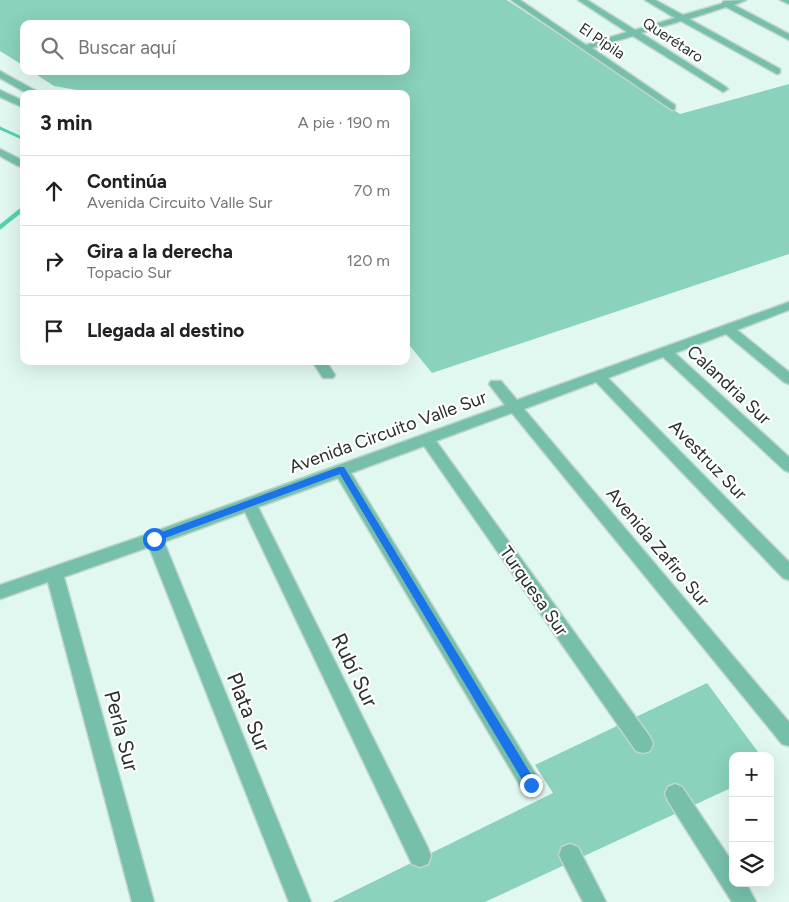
<!DOCTYPE html>
<html lang="es">
<meta charset="utf-8">
<style>
:root{--surface:#fff;--page:#f2f2f2;--text:#202124;--muted:#757577;--line:#e0e0e0}
body{margin:0;font-family:Figtree,sans-serif;background:var(--page);color:var(--text)}
.controls{position:absolute;right:15px;bottom:15px;display:grid;overflow:hidden;border-radius:10px;box-shadow:0 5px 20px #0002}
.controls button{width:45px;height:45px;display:grid;place-items:center;padding:0;border:0;border-bottom:1px solid var(--line);background:var(--surface);color:var(--text);font:25px sans-serif}
.stop{position:absolute;width:15px;height:15px;margin:-11px;border:4px solid #1a73e8;border-radius:50%;background:#fff}
.stop.end{background:#1a73e8;border-color:#fff;box-shadow:0 1px 5px #0008}
.list{margin:0;padding:0;list-style:none}
h2{display:flex;justify-content:space-between;align-items:center;height:65px;margin:0;padding:0 20px;font-size:21px}
h2 small{font-size:16px;font-weight:400;color:var(--muted)}
.list li{display:grid;grid-template-columns:32px 1fr auto;gap:15px;align-items:center;box-sizing:border-box;height:70px;padding:0 20px;border-top:1px solid var(--line)}
.list b{display:block;font-size:19px;white-space:nowrap}
.list p{margin:0;font-size:16px;white-space:nowrap;color:var(--muted)}
.list em{font-size:16px;font-style:normal;color:var(--muted)}
.icon{flex:none;width:28px;height:28px;fill:none;stroke:currentColor;stroke-width:2;stroke-linecap:round;stroke-linejoin:round}
.map{position:relative;flex:none;width:789px;height:902px;overflow:hidden}
.search{position:absolute;background:var(--surface);box-shadow:0 5px 20px #0002;left:20px;top:20px;width:390px;height:55px;display:flex;align-items:center;gap:12px;box-sizing:border-box;padding:0 18px;border-radius:10px;color:var(--muted);font-size:19px}
.panel{position:absolute;background:var(--surface);box-shadow:0 5px 20px #0002;left:20px;top:90px;width:390px;height:275px;border-radius:10px}
.map>svg:first-child{display:block}
.green{fill:#8ad2bd}
.lines{fill:none;stroke-linecap:round;stroke-linejoin:round}
.stream-far1{stroke:#55d1b2;stroke-width:3}
.stream{stroke:#55d1b2;stroke-width:4.5}
.minor-casing{stroke:#c0d4ce;stroke-width:3}
.minor{fill:#76c0ab;fill-rule:evenodd}
.route{fill:#1a73e8}
.labels{text-anchor:middle;dominant-baseline:central;stroke-width:4.5;stroke-linejoin:round;paint-order:stroke}
.far-street-label{font-size:15px;fill:#27302d;stroke:#fff}
.street-label{font-size:18px;fill:#27302d;stroke:#fff}
.near-street-label{font-size:21px;fill:#27302d;stroke:#fff}
</style>
<div class="map">
<svg width="789" height="902" viewBox="0 0 789 902">
<rect width="100%" height="100%" fill="#e1f8f1"/>
<g class="green">
<polygon points="0,0 507,0 680,114 789,84 789,254 432,373 406,341 406,94 101,94 54,86 31,71 406,71 406,24 24,24 24,66 0,51"/>
<polygon points="707,683 761,756 733,756 733,787 485,902 332,902 553,793 535,765"/>
</g>
<g class="lines">
<polyline class="stream-far1" points="0,128 24,139"/>
<polyline class="stream" points="0,227 24,208"/>
<defs>
<g id="minor">
<polygon points="511,0 520,0 586,45 627,32 578,0 587,0 635,30 675,18 645,0 655,0 683,15 721,4 724,1 746,0 734,5 789,34 789,40 726,7 689,19 780,69 780,73 777,74 681,21 641,33 726,87 728,89 723,92 633,36 592,48 675,105 675,109 672,110"/>
<polygon points="780,0 789,0 789,4"/>
<polygon points="0,71 38,92 39,94 28,94 0,78"/>
<polygon points="0,90 24,101 24,108 0,97"/>
<polygon points="0,149 24,161 24,167 18,166 0,156"/>
<polygon points="789,302 789,310 737,330 789,372 789,384 784,382 726,334 675,353 789,457 789,472 784,470 663,357 608,378 789,562 789,580 783,578 596,382 524,409 789,722 789,746 782,744 512,413 436,441 650,737 653,744 650,751 643,753 636,751 424,446 351,473 538,778 541,785 538,792 531,795 524,792 338,478 258,507 428,848 431,856 428,864 420,867 412,864 245,512 164,542 311,902 289,902 149,547 64,577 154,902 132,902 48,582 0,599 0,585 148,534 505,405 489,384 491,381 501,381 517,400"/>
<polygon points="312,361 326,361 335,375 333,378 323,378"/>
<polygon points="675,784 682,787 733,863 733,883 746,883 756,902 732,902 668,801 665,794 668,787"/>
<polygon points="570,844 578,847 606,902 583,902 559,855 562,847"/>
</g>
</defs>
<use href="#minor" class="minor-casing"/>
<use href="#minor" class="minor"/>
</g>
<polygon class="route" points="339,467 344,467 535,781 535,788 527,788 340,474 157,541 154,542 150,539 151,536"/>
<g class="labels">
<g class="far-street-label">
<text transform="translate(673 40) rotate(33)">Querétaro</text>
<text transform="translate(602 41) rotate(34)">El Pípila</text>
</g>
<g class="street-label">
<text transform="translate(729 385) rotate(43)">Calandria Sur</text>
<text transform="translate(388 432) rotate(-20)">Avenida Circuito Valle Sur</text>
<text transform="translate(708 460) rotate(46)">Avestruz Sur</text>
<text transform="translate(658 547) rotate(50)">Avenida Zafiro Sur</text>
<text transform="translate(534 591) rotate(55)">Turquesa Sur</text>
</g>
<g class="near-street-label">
<text transform="translate(355 670) rotate(64)">Rubí Sur</text>
<text transform="translate(249 712) rotate(68)">Plata Sur</text>
<text transform="translate(122 731) rotate(75)">Perla Sur</text>
</g>
</g>
</svg>
<div class="controls">
<button>+</button>
<button>−</button>
<button><svg class="icon" aria-label="layers" viewBox="0 0 24 24"><path d="M12 4l9 5-9 5-9-5zM3 14l9 5 9-5"/></svg></button>
</div>
<div class="stop" style="left:154px;top:539px"></div>
<div class="stop end" style="left:531px;top:785px"></div>
<div class="search"><svg class="icon" aria-label="search" viewBox="0 0 24 24"><circle cx="10" cy="10" r="6"/><path d="M15 15l6 6"/></svg>Buscar aquí</div>
<section class="panel">
<h2>3 min<small>A pie · 190 m</small></h2>
<ul class="list">
<li><svg class="icon" aria-label="ahead" viewBox="0 0 24 24"><path d="M12 20V5M6 11l6-6 6 6"/></svg><div><b>Continúa</b><p>Avenida Circuito Valle Sur</p></div><em>70 m</em></li>
<li><svg class="icon" aria-label="right" viewBox="0 0 24 24"><path d="M7 20v-9h11M14 6l5 5-5 5"/></svg><div><b>Gira a la derecha</b><p>Topacio Sur</p></div><em>120 m</em></li>
<li><svg class="icon" aria-label="arrive" viewBox="0 0 24 24"><path d="M6 21V4h12l-3 4 3 4H6"/></svg><div><b>Llegada al destino</b></div></li>
</ul>
</section>
</div>
